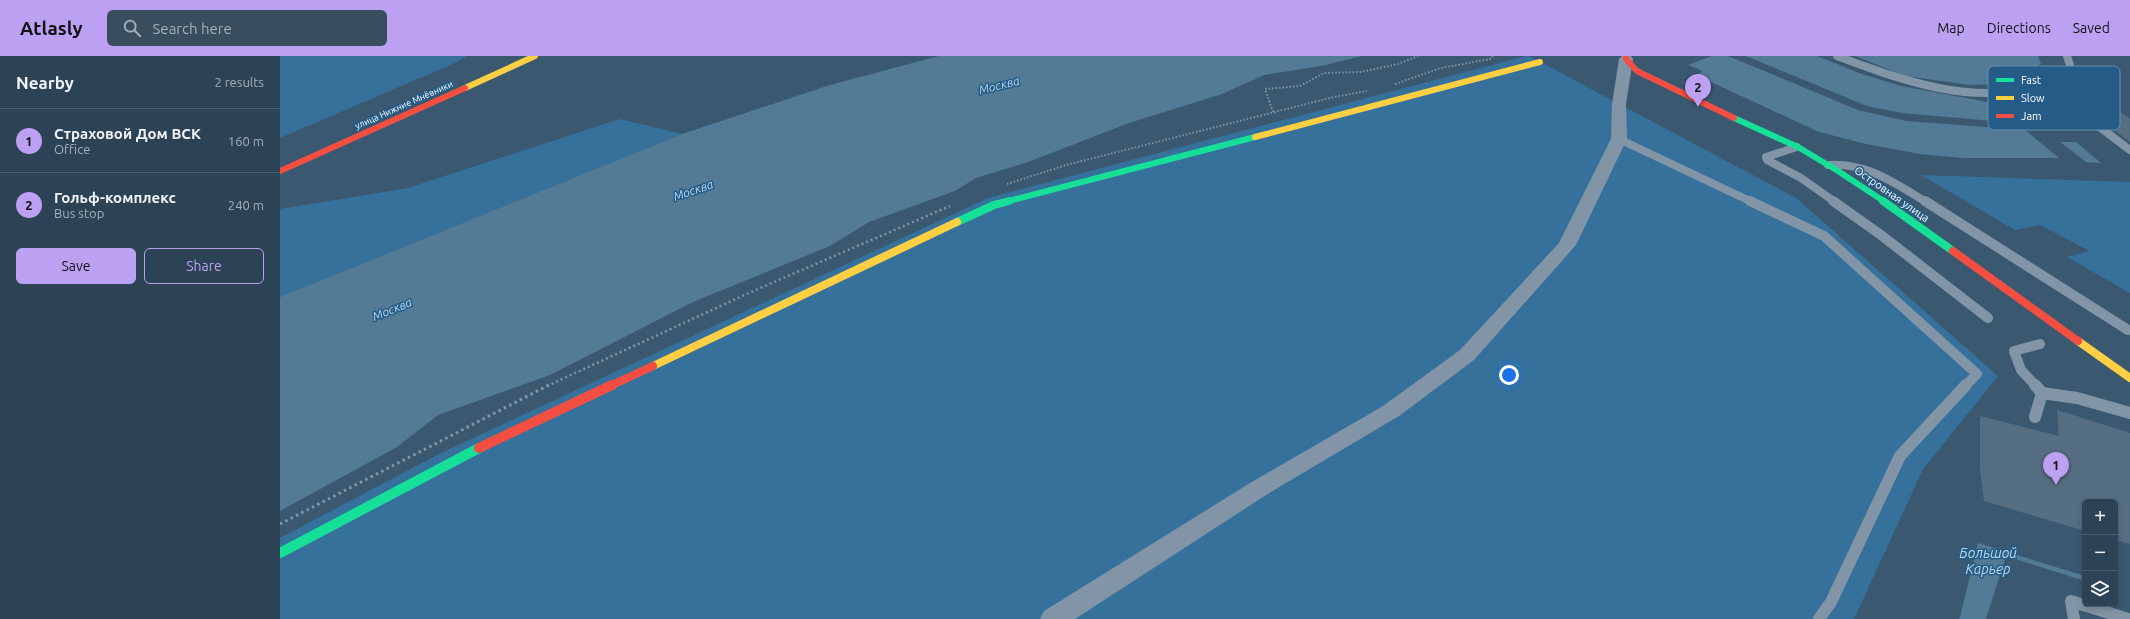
<!DOCTYPE html>
<meta charset="utf-8">
<style>
:root{--surface:#2c4355;--page:#384e5f;--text:#f1f3f6;--muted:#a6b0b9;--line:#485c6c;--accent:#bca0f2}
body{margin:0;font-family:Ubuntu,sans-serif;background:var(--page);color:var(--text)}
.controls{position:absolute;right:12px;bottom:12px;display:grid;overflow:hidden;border-radius:6px;box-shadow:0 2px 6px #0003}
.controls button{width:36px;height:36px;display:grid;place-items:center;padding:0;border:0;border-bottom:1px solid var(--line);background:var(--surface);color:var(--text);font:20px sans-serif}
.you{position:absolute;left:1229px;top:319px;width:14px;height:14px;margin:-10px;border:3px solid #fff;border-radius:50%;background:#1a73e8;box-shadow:0 0 0 6px #1a73e833}
.badge{display:grid;place-items:center;width:26px;height:26px;border-radius:50%;background:var(--accent);color:#111;font-size:13px;font-weight:700}
.pin{position:absolute;translate:-50% -33px;filter:drop-shadow(0 1px 2px #0008)}
.pin::after{content:'';position:absolute;top:21px;width:14px;height:12px;background:inherit;clip-path:polygon(0 0,100% 0,50% 100%)}
.list{margin:0;padding:0;list-style:none}
h2{display:flex;justify-content:space-between;align-items:center;height:52px;margin:0;padding:0 16px;font-size:17px}
h2 small{font-size:13px;font-weight:400;color:var(--muted)}
.list li{display:grid;grid-template-columns:26px 1fr auto;gap:12px;align-items:center;box-sizing:border-box;height:64px;padding:0 16px;border-top:1px solid var(--line)}
.list b{display:block;font-size:15px;white-space:nowrap}
.list p{margin:0;font-size:13px;white-space:nowrap;color:var(--muted)}
.list em{font-size:13px;font-style:normal;color:var(--muted)}
.actions{display:flex;gap:8px;padding:12px 16px}
.actions a{flex:1;padding:9px 0;border:1px solid var(--accent);border-radius:6px;text-align:center;font-size:14px;color:var(--accent)}
.actions .main{background:var(--accent);color:#111}
.icon{flex:none;width:22px;height:22px;fill:none;stroke:currentColor;stroke-width:2;stroke-linecap:round;stroke-linejoin:round}
.map{position:relative;flex:none;width:1850px;height:563px;overflow:hidden}
header{display:flex;align-items:center;gap:24px;box-sizing:border-box;height:56px;padding:0 20px;background:var(--accent);color:#111}
header strong{font-size:19px}
nav{display:flex;gap:22px;margin-inline-start:auto;font-size:14px}
.search{width:280px;height:36px;background:var(--page);display:flex;align-items:center;gap:10px;box-sizing:border-box;padding:0 14px;border-radius:6px;color:var(--muted);font-size:15px}
main{display:flex}
aside{flex:1;background:var(--surface)}
.map>svg:first-child{display:block}
.green{fill:#36719b}
.water{fill:#537b96}
.building{fill:#566e81}
.lines{fill:none;stroke-linecap:round;stroke-linejoin:round}
.path-far2{stroke:#8195a6;stroke-width:2;stroke-dasharray:1.5 2;stroke-linecap:butt}
.path-far1{stroke:#8195a6;stroke-width:2.5;stroke-dasharray:2 3;stroke-linecap:butt}
.path{stroke:#8195a6;stroke-width:3;stroke-dasharray:2.5 3.5;stroke-linecap:butt}
.lane-far2{stroke:#8195a6;stroke-width:8}
.lane-far1{stroke:#8195a6;stroke-width:10}
.lane{stroke:#8195a6;stroke-width:12}
.street{fill:#8195a6;fill-rule:evenodd}
.fast-far2{stroke:#16e098;stroke-width:6}
.fast-far1{stroke:#16e098;stroke-width:8}
.fast{stroke:#16e098;stroke-width:10}
.slow-far1{stroke:#ffcf43;stroke-width:6}
.slow{stroke:#ffcf43;stroke-width:8}
.jam-far2{stroke:#f24e42;stroke-width:6}
.jam-far1{stroke:#f24e42;stroke-width:8}
.jam{stroke:#f24e42;stroke-width:10}
.labels{text-anchor:middle;dominant-baseline:central;stroke-width:3;stroke-linejoin:round;paint-order:stroke}
.far-street-label{font-size:9px;fill:#fff;stroke:#245c87}
.street-label{font-size:11px;fill:#fff;stroke:#245c87}
.water-label{font-size:12px;font-style:italic;fill:#bbdaf0;stroke:#245c87}
.near-water-label{font-size:14px;font-style:italic;fill:#bbdaf0;stroke:#245c87}
.key{fill:#245c87;stroke:#668dab;stroke-width:1}
.key-label{font-size:11px;fill:#fff}
</style>
<header>
<strong>Atlasly</strong>
<div class="search"><svg class="icon" aria-label="search" viewBox="0 0 24 24"><circle cx="10" cy="10" r="6"/><path d="M15 15l6 6"/></svg>Search here</div>
<nav><a>Map</a><a>Directions</a><a>Saved</a></nav>
</header>
<main>
<aside>
<h2>Nearby<small>2 results</small></h2>
<ul class="list">
<li><span class="badge">1</span><div><b>Страховой Дом ВСК</b><p>Office</p></div><em>160 m</em></li>
<li><span class="badge">2</span><div><b>Гольф-комплекс</b><p>Bus stop</p></div><em>240 m</em></li>
</ul>
<div class="actions"><a class="main">Save</a><a>Share</a></div>
</aside>
<div class="map">
<svg width="1850" height="563" viewBox="0 0 1850 563">
<rect width="100%" height="100%" fill="#3a5971"/>
<g class="green">
<polygon points="0,0 187,0 175,7 0,82"/>
<polygon points="1246,0 1249,0 1516,142 1718,320 1643,413 1574,563 0,563 0,482 159,398 708,142"/>
<polygon points="340,63 402,78 0,241 0,153 128,132"/>
<polygon points="1641,119 1850,126 1850,237 1787,201 1810,195 1760,169 1735,174"/>
</g>
<g class="water">
<polygon points="659,0 1082,0 1041,10 984,19 942,38 849,67 748,106 696,122 675,135 589,166 550,190 413,246 270,319 158,359 117,391 0,455 0,241 402,78 550,29"/>
<polygon points="1432,0 1448,0 1578,54 1626,65 1745,74 1779,102 1684,102 1640,98 1586,88 1539,76 1416,19 1423,15 1408,9"/>
<polygon points="1466,0 1537,0 1579,17 1621,30 1713,47 1737,67 1622,57 1587,50"/>
<polygon points="1575,0 1758,0 1761,8 1715,28 1690,29 1625,20"/>
<polygon points="1780,86 1796,86 1821,107 1806,106"/>
<polygon points="1698,487 1805,520 1805,525 1726,500 1706,563 1678,563 1680,561"/>
</g>
<g class="building">
<polygon points="1779,32 1809,33 1850,63 1850,86"/>
<polygon points="1777,354 1850,377 1850,488 1835,484 1835,446 1805,446 1805,475 1704,445 1700,413 1700,360 1779,380"/>
</g>
<g class="lines">
<g class="path-far2">
<polyline points="1115,28 1161,12 1210,3 1213,0"/>
<polyline points="993,56 985,33 1020,30 1044,17 1081,16 1118,8 1138,0"/>
<polyline points="727,128 786,109 1054,41 1087,35"/>
</g>
<polyline class="path-far1" points="267,330 471,236 670,150"/>
<polyline class="path" points="0,468 269,329"/>
<g class="lane-far2">
<path d="M1557,0c64,24 139,52 207,28 10,-4 19,-9 28,-13l-5,-15"/>
<polyline points="1753,30 1780,41 1850,94"/>
<polyline points="1339,83 1472,146"/>
<polyline points="1517,91 1486,101 1487,104 1521,122 1555,146"/>
<path d="M1548,109c38,-3 67,18 98,37"/>
</g>
<g class="lane-far1">
<polyline points="1470,145 1544,180 1697,318 1685,330"/>
<polyline points="1553,145 1601,179 1708,262"/>
<polyline points="1645,145 1848,274"/>
<polyline points="1756,330 1741,314 1734,295 1760,288"/>
</g>
<g class="lane">
<polyline points="1762,337 1797,342 1850,357"/>
<polyline points="1755,361 1762,337 1755,329"/>
<polyline points="1539,563 1551,546 1620,400 1686,329"/>
<polyline points="1794,563 1791,545 1848,563"/>
</g>
<polygon class="street" points="1342,0 1351,0 1353,3 1346,48 1347,83 1296,189 1194,304 1119,360 986,439 795,563 760,563 764,555 970,427 1103,350 1180,294 1279,187 1331,83 1332,48 1339,3"/>
<g class="fast-far2">
<polyline points="1454,62 1518,91 1558,115 1605,146"/>
<polyline points="725,146 975,81"/>
</g>
<g class="fast-far1">
<polyline points="1603,145 1673,195"/>
<polyline points="677,166 714,149 729,145"/>
</g>
<polyline class="fast" points="0,497 199,392"/>
<g class="slow-far1">
<polyline points="185,32 255,0"/>
<polyline points="975,81 1260,6"/>
</g>
<g class="slow">
<polyline points="1798,285 1850,322"/>
<polyline points="373,310 677,166"/>
</g>
<g class="jam-far2">
<polyline points="1346,0 1346,3 1357,15 1454,62"/>
<polyline points="0,115 185,32"/>
</g>
<g class="jam-far1">
<polyline points="1673,195 1798,285"/>
<polyline points="330,330 373,310"/>
</g>
<polyline class="jam" points="199,392 332,329"/>
</g>
<g class="labels">
<g class="far-street-label">
<text transform="translate(124 49) rotate(-24)">улица Нижние Мнёвники</text>
</g>
<g class="street-label">
<text transform="translate(1612 138) rotate(35)">Островная улица</text>
</g>
<g class="water-label">
<text transform="translate(719 29) rotate(-14)">Москва</text>
<text transform="translate(413 134) rotate(-19)">Москва</text>
<text transform="translate(112 253) rotate(-22)">Москва</text>
</g>
<g class="near-water-label">
<text x="1708" y="497">Большой<tspan x="1708" dy="16">Карьер</tspan></text>
</g>
</g>
<rect x="1708" y="10" width="132" height="64" rx="6" class="key"/>
<rect x="1716" y="22" width="18" height="4" fill="#16e098"/>
<rect x="1716" y="40" width="18" height="4" fill="#ffcf43"/>
<rect x="1716" y="58" width="18" height="4" fill="#f24e42"/>
<g class="key-label">
<text x="1741" y="28">Fast</text>
<text x="1741" y="46">Slow</text>
<text x="1741" y="64">Jam</text>
</g>
</svg>
<div class="controls">
<button>+</button>
<button>−</button>
<button><svg class="icon" aria-label="layers" viewBox="0 0 24 24"><path d="M12 4l9 5-9 5-9-5zM3 14l9 5 9-5"/></svg></button>
</div>
<div class="you"></div>
<div class="pin badge" style="left:1776px;top:429px">1</div>
<div class="pin badge" style="left:1418px;top:51px">2</div>
</div>
</main>
